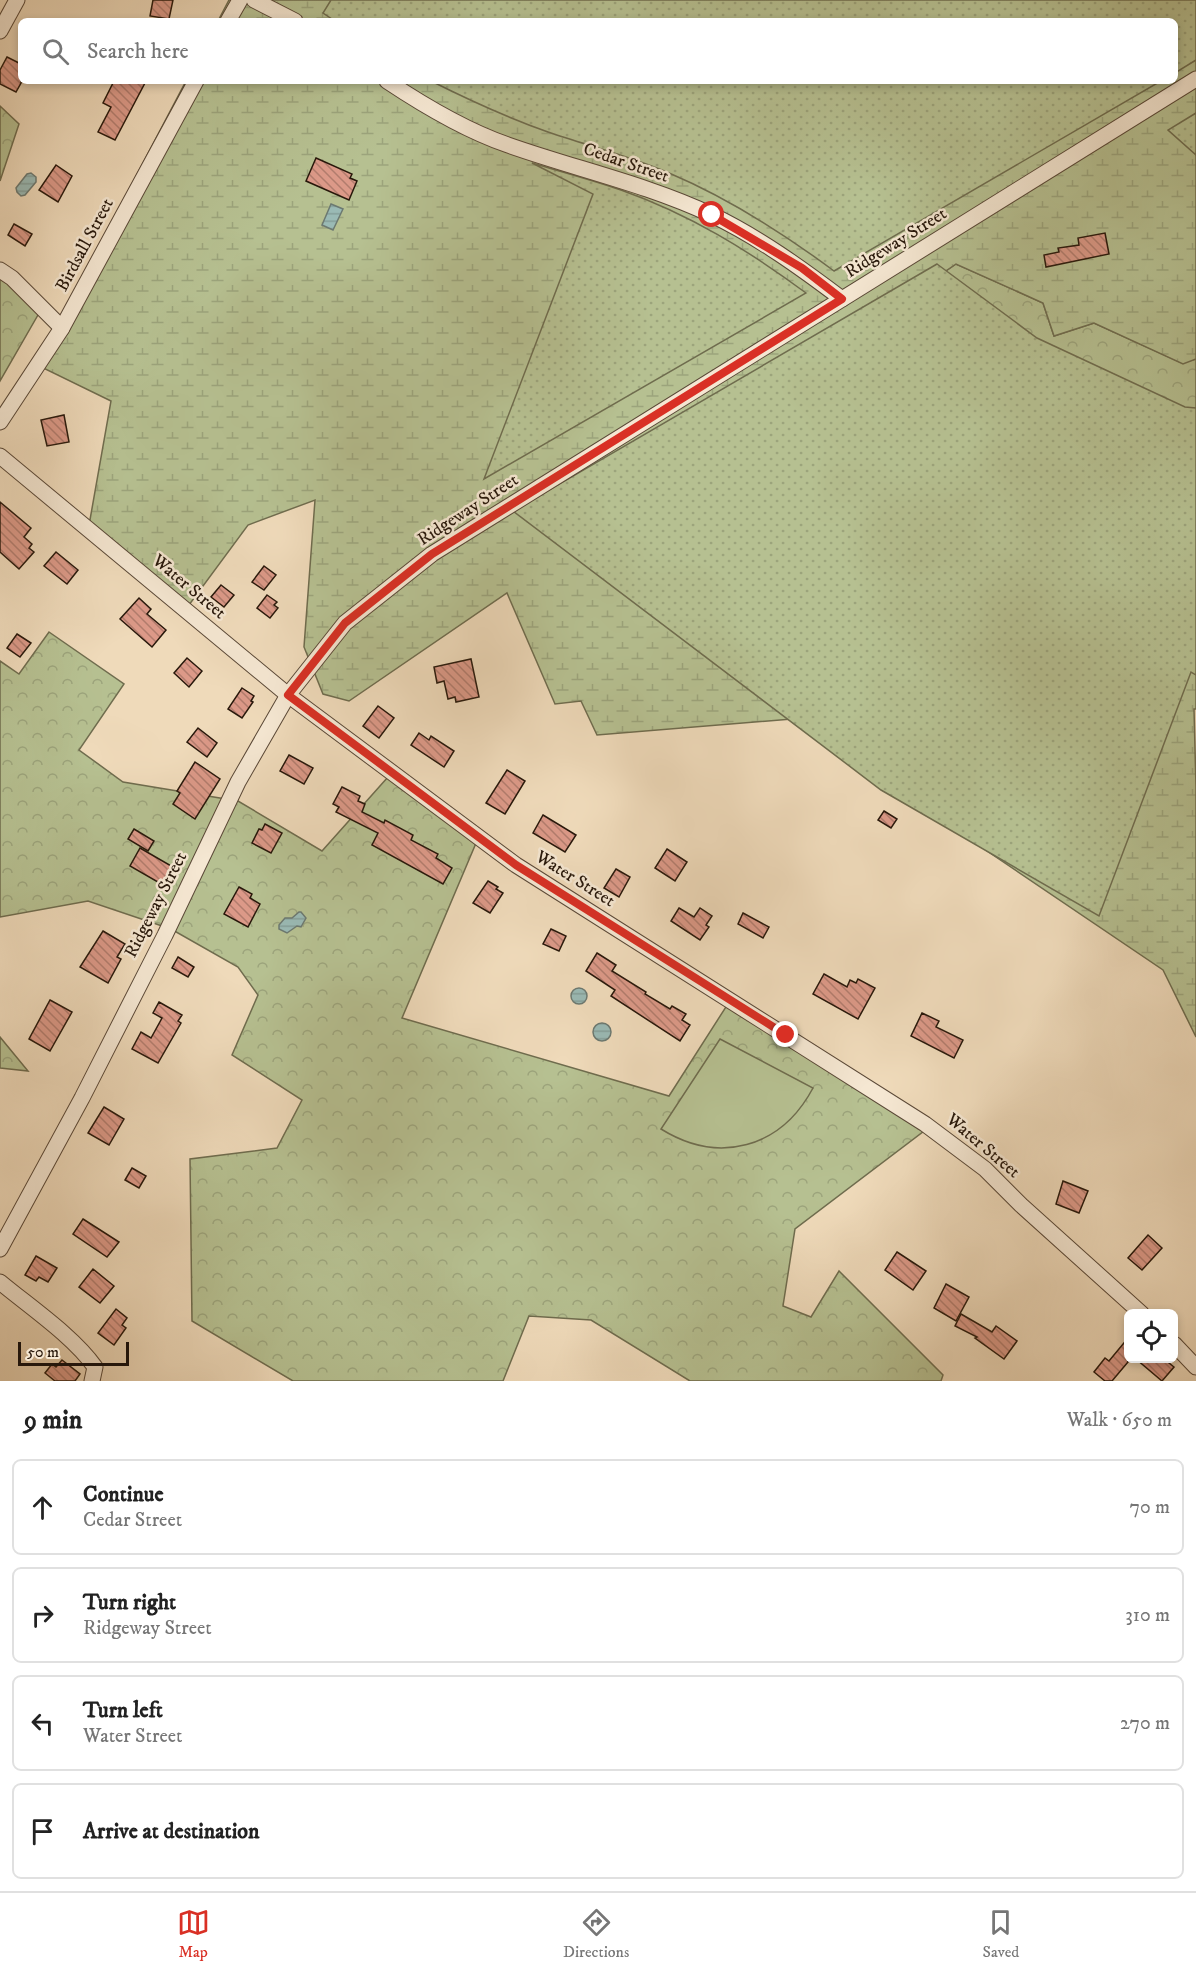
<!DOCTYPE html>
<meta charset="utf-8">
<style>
:root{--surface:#fff;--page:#f6f6f6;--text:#222;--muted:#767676;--line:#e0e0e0;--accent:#d93025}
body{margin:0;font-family:"IM FELL DW Pica",serif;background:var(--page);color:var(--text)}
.controls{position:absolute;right:18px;bottom:18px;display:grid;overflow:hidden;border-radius:9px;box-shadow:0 3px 9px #0003}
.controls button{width:54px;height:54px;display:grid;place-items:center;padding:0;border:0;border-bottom:2px solid var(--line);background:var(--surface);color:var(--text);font:30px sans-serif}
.scale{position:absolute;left:18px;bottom:15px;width:111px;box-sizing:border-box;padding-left:6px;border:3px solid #28180b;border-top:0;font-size:16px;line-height:21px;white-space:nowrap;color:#28180b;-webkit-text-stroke:4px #f5e7d2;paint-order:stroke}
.stop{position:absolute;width:18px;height:18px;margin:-14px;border:4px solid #d93025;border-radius:50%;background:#fff}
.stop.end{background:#d93025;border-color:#fff;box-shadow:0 2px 6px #0008}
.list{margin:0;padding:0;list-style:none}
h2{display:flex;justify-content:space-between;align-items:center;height:78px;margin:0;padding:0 24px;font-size:26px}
h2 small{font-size:20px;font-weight:400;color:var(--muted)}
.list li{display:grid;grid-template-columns:39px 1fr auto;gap:18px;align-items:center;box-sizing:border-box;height:96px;margin:0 12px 12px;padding:0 12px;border:2px solid var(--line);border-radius:9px}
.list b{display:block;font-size:22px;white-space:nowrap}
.list p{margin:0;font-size:20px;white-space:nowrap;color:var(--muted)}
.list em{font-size:20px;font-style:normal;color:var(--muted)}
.icon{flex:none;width:33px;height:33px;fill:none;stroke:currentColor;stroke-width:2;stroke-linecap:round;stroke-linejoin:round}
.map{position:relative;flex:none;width:1196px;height:1381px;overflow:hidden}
.search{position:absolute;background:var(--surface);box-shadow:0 3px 9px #0003;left:18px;right:18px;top:18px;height:66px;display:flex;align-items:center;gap:15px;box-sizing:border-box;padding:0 21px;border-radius:9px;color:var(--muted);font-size:22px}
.sheet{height:510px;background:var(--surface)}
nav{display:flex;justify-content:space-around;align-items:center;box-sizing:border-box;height:84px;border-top:2px solid var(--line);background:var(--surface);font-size:16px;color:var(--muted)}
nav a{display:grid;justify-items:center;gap:3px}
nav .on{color:var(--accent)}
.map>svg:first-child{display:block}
.forest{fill:url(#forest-crowns);stroke:#6f6c4e;stroke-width:1.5}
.wetland{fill:url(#wetland-marsh);stroke:#6f6c4e;stroke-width:1.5}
.park{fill:url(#park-dots);stroke:#6f6c4e;stroke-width:1.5}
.pitch{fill:#b6c091;stroke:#6f6c4e;stroke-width:1.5}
.water{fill:url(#water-rules);stroke:#6c7971;stroke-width:1.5}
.building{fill:url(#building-back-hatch);stroke:#28180b;stroke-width:1.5}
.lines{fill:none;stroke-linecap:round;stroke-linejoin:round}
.street-casing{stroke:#5a4837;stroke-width:17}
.street{stroke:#f5e7d2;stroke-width:15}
.route{stroke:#d93025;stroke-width:8}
.labels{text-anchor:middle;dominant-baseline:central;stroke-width:5;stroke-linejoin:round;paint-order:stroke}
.street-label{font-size:18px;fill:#28180b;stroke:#f5e7d2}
</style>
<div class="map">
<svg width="1196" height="1381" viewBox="0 0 1196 1381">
<defs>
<pattern id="forest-crowns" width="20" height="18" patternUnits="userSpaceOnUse" patternTransform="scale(1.5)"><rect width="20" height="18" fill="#b6c091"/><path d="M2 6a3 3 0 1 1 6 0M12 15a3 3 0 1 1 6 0" fill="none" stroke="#9ca47c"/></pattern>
<pattern id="wetland-marsh" width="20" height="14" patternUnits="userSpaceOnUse" patternTransform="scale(1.5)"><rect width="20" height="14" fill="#b6c091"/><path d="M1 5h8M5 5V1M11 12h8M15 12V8" fill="none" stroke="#9ca47c"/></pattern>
<pattern id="park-dots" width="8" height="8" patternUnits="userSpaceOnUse" patternTransform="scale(1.5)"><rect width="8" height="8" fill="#b6c091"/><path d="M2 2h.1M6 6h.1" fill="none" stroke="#9ca47c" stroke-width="1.8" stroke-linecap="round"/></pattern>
<pattern id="water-rules" width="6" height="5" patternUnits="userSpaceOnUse" patternTransform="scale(1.5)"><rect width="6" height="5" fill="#9abab5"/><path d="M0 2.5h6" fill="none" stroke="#859f9a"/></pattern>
<pattern id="building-back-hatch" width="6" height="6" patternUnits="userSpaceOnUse" patternTransform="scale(1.5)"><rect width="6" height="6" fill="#dc9988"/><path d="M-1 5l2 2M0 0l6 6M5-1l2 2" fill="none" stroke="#b27c6d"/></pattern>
</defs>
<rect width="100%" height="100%" fill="#efdaba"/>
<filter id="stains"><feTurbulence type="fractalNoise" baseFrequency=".00333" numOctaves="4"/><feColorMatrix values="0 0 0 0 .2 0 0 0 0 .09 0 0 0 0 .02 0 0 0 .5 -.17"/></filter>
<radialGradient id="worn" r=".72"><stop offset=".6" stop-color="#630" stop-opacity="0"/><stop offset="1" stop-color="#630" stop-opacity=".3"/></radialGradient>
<g class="forest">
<polygon points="0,106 19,124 0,181"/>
<polygon points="956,264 1043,303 1054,336 1094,323 1182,363 1196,359 1196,576 930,282"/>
<polygon points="0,269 42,308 0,381"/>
<polygon points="49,632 124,684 79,750 123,782 238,801 322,851 388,777 479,836 402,1018 669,1096 731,999 928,1128 795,1229 783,1306 811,1317 839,1271 943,1375 941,1381 690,1381 591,1320 529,1316 503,1381 293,1381 192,1321 190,1159 277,1148 302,1100 232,1055 258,995 238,967 171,929 88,901 0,917 0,661 19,674"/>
<polygon points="0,1037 28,1071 0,1068"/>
</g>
<polygon class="wetland" points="229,0 1196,0 1196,359 1183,364 1094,323 1054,336 1043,303 956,264 930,282 1196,576 1196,709 1194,709 1196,787 1196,1037 1163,970 792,719 597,735 581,701 555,704 507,593 349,701 323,694 304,647 315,500 248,525 189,605 88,531 111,401 37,365 186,81 1175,81 1175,21 218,21"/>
<g class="park">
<polygon points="331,0 1196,0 1196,60 1175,73 1175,21 335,21 323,13"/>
<path d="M431,81h730l-327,190c-51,-38 -106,-73 -165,-98 -39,-17 -80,-27 -121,-41 -40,-14 -79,-32 -117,-51z"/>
<polygon points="1196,113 1196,155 1168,130"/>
<path d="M532,163c30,9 60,17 89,27 68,24 127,60 185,103l-322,186 109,-285z"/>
<polygon points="937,264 1037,338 1185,407 1196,408 1196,675 1191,672 1099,916 881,790 513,511"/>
</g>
<path class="pitch" d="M720,1039l93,49c-32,60 -94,77 -152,41z"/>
<g class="water">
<polygon points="31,173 36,177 36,182 25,195 21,196 17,192 16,188 27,174"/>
<polygon points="331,204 343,209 333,230 322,225"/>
<polygon points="299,912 301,912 306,918 301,927 297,926 287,933 279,929 279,925 285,918 292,918"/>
<circle cx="579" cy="996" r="8"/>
<circle cx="602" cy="1032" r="9"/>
</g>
<g class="building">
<polygon points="153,0 173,0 169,19 150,16"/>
<polygon points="7,57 21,64 21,83 16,92 0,84 0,70"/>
<polygon points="114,81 146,81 115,140 98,132 111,107 103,103"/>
<polygon points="316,158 352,174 350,178 357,181 349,200 306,181"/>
<polygon points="56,165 72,176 58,202 39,190"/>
<polygon points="14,224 32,234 25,246 8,235"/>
<polygon points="1105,233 1109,254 1046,267 1044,255 1059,252 1058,248 1079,245 1078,238"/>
<polygon points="64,415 69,442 47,446 41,420"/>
<polygon points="0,502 31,528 24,537 32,544 29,548 34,552 19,569 0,552"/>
<polygon points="56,552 78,570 67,584 44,566"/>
<polygon points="264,566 276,575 264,590 252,582"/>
<polygon points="221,585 234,595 224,607 211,597"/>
<polygon points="267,595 277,602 274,605 278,608 270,618 257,608"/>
<polygon points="139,598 151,609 147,614 166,630 152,647 120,619"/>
<polygon points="17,634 31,643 20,657 7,648"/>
<polygon points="187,658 202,671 189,687 174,673"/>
<polygon points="471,659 479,697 456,702 455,697 448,699 444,681 437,683 434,667"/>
<polygon points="242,688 254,696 251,701 253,702 242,718 228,709"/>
<polygon points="378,706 394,718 379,738 363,726"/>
<polygon points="198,728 217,743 207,757 187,742"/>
<polygon points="419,733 429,740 431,736 454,751 444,767 411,745"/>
<polygon points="289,755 313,768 304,784 280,771"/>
<polygon points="195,762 220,779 195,819 173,804 180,793 177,791"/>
<polygon points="507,770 525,781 505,814 486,803"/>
<polygon points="342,787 360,796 358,801 365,804 362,812 384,823 385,820 413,835 411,840 438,854 436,858 452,868 443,884 372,845 378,833 336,812 339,807 333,804"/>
<polygon points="884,811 897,819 891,828 878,820"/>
<polygon points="543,815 576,835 565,852 533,833"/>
<polygon points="265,824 282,833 271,853 252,843 259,829 262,830"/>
<polygon points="134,829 154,841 148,851 128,839"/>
<polygon points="140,848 173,867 163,885 130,866"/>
<polygon points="667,849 687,862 675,881 655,868"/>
<polygon points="616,869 630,877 619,897 604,888"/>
<polygon points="488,881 498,887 496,889 503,893 490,913 473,903"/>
<polygon points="239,887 252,894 250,898 260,904 248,927 224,914"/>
<polygon points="679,908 694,917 700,908 712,916 706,925 709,927 700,940 671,921"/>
<polygon points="743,913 769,927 763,938 738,924"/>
<polygon points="551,929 566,936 559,951 543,944"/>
<polygon points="103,931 125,944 117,957 121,959 108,983 80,967"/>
<polygon points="597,953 616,965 612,971 646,992 645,994 670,1009 672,1006 686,1014 682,1020 690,1025 680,1041 611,996 615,990 586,971"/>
<polygon points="178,957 194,967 188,977 172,968"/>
<polygon points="824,974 847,987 850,980 856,983 858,979 875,988 858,1019 813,994"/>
<polygon points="50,1000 72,1012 50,1051 29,1039"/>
<polygon points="159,1002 182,1015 178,1021 181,1023 158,1063 132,1049 141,1032 151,1038 162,1018 153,1013"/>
<polygon points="922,1013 939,1021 936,1027 963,1040 954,1058 911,1036"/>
<polygon points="104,1107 124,1119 109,1145 88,1133"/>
<polygon points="132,1168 146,1176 139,1188 125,1180"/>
<polygon points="1063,1181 1088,1191 1079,1213 1056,1204"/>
<polygon points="83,1219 119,1242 107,1257 73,1234"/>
<polygon points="1148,1235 1162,1248 1142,1270 1128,1258"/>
<polygon points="897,1252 926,1271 913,1290 885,1270"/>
<polygon points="36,1256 57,1268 48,1282 39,1277 36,1281 25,1275"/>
<polygon points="93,1269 114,1286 100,1303 79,1287"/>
<polygon points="946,1284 969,1297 956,1321 934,1308"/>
<polygon points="116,1309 127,1318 122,1325 126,1328 114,1345 98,1333"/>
<polygon points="961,1314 992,1332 996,1326 1017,1341 1004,1359 975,1338 977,1337 955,1326"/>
<polygon points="1128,1338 1128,1362 1112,1381 1105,1381 1094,1372 1105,1358 1109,1361"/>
<polygon points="1136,1359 1164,1359 1174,1367 1162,1381"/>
<polygon points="62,1360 80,1374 75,1381 55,1381 45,1373 52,1364 56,1367"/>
</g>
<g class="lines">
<defs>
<g id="street">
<polyline points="254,0 295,21"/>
<polyline points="228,21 240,0"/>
<polyline points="0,31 17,0"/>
<path d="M387,81c36,24 80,50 121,64 68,24 138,39 204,70 46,22 89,53 130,84"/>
<polyline points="0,270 12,278 62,328"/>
<polyline points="0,422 62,328 196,81"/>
<polyline points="0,456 288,695 516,865 925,1124 985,1169 1021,1205 1142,1314"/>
<polyline points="0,1249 82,1098 165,935 238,782 288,695 345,623 432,554 1196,79"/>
<path d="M0,1282c30,25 73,54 95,85l-3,14"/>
<polyline points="1174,1344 1196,1367"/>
</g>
</defs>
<use href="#street" class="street-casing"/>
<use href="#street" class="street"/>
</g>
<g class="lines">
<polyline class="route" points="712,215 802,268 842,299 432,554 345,623 288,695 516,865 786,1035"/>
</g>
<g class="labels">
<g class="street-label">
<text transform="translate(626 163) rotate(19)">Cedar Street</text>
<text transform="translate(896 243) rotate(-32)">Ridgeway Street</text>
<text transform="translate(85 245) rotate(-62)">Birdsall Street</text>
<text transform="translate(468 510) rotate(-33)">Ridgeway Street</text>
<text transform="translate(189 587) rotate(40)">Water Street</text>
<text transform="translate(575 879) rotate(32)">Water Street</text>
<text transform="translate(156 905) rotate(-63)">Ridgeway Street</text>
<text transform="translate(983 1146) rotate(40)">Water Street</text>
</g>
</g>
<rect width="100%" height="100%" filter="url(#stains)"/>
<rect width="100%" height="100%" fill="url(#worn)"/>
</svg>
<div class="controls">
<button><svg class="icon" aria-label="locate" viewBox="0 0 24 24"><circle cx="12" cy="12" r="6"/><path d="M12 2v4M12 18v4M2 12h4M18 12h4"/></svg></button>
</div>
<div class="scale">50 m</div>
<div class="stop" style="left:712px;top:215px"></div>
<div class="stop end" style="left:786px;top:1035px"></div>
<div class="search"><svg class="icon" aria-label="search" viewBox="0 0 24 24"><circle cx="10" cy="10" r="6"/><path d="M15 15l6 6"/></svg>Search here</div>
</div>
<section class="sheet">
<h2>9 min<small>Walk · 650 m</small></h2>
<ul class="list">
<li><svg class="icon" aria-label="ahead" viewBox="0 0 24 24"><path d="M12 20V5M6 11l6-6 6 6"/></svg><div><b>Continue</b><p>Cedar Street</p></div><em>70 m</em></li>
<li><svg class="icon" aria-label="right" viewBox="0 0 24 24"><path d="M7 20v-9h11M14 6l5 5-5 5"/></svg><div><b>Turn right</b><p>Ridgeway Street</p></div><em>310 m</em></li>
<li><svg class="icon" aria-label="left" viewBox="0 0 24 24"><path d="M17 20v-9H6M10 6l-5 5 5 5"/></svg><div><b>Turn left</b><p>Water Street</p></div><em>270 m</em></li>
<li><svg class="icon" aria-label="arrive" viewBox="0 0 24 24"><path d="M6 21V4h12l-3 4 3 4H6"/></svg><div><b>Arrive at destination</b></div></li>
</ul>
</section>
<nav>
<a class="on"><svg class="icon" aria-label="map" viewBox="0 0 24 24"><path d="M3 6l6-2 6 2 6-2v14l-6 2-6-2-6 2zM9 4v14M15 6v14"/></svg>Map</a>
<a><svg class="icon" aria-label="directions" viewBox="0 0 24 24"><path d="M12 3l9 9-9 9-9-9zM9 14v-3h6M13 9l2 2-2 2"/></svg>Directions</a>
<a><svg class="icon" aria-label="saved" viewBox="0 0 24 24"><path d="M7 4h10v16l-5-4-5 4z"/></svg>Saved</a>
</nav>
